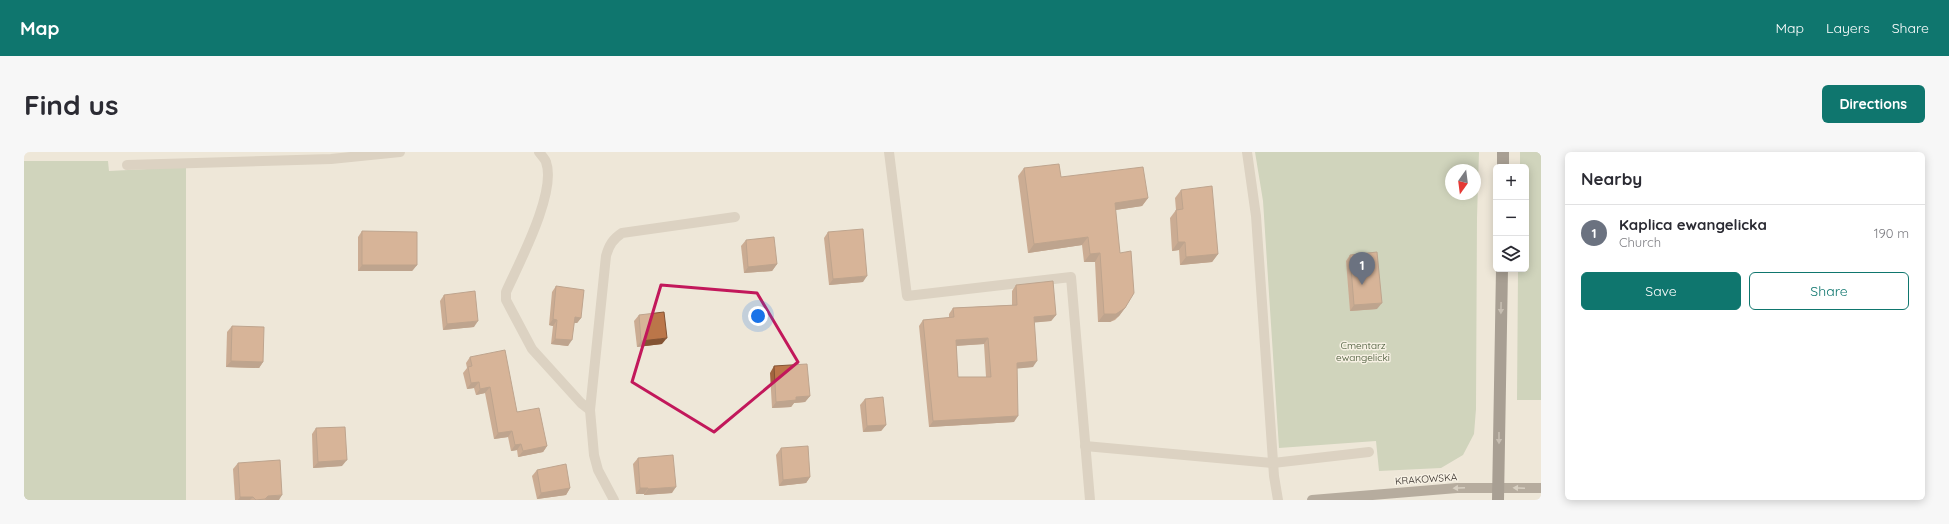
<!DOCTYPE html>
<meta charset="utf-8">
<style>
:root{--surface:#fff;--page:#f7f7f7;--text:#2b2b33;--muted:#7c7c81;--line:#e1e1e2;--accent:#0f766e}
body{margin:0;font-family:Quicksand,sans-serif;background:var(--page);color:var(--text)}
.controls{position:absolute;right:12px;top:12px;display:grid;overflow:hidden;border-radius:6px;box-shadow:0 2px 10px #0003}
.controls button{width:36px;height:36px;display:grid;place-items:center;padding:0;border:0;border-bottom:1px solid var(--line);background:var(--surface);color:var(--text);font:20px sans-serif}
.compass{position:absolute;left:1421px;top:12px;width:36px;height:36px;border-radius:50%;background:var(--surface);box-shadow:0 2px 10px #0003;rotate:194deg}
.you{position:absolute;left:734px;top:164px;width:14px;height:14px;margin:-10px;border:3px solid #fff;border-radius:50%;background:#1a73e8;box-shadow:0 0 0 6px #1a73e833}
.badge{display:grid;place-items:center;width:26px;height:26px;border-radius:50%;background:var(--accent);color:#fff;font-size:13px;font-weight:700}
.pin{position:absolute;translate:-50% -33px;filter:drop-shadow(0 1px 2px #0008)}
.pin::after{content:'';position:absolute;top:21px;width:14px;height:12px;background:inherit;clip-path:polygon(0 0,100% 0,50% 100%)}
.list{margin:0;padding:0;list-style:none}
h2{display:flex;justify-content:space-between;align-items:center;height:52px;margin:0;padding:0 16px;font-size:17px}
h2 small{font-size:13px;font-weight:400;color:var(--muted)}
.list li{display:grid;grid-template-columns:26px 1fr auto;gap:12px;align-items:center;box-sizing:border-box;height:56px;padding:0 16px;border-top:1px solid var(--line)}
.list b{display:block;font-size:15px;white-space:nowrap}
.list p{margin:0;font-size:13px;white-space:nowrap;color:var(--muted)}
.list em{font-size:13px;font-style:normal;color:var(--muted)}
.actions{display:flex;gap:8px;padding:12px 16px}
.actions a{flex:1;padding:9px 0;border:1px solid var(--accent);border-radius:6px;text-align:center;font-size:14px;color:var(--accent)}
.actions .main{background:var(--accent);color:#fff}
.icon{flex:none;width:22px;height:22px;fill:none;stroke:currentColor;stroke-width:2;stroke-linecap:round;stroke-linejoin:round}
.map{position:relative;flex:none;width:1517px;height:348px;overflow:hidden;border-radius:6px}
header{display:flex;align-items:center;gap:24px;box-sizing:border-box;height:56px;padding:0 20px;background:var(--accent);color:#fff}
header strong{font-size:19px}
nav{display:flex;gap:22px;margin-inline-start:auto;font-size:14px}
.intro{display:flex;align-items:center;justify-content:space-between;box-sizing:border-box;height:96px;padding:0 24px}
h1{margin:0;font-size:28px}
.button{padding:10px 18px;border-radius:6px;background:var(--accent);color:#fff;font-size:14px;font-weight:700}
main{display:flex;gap:24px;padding:0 24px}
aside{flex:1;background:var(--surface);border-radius:6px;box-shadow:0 2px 10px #0003}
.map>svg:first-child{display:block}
.green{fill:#abbc9a;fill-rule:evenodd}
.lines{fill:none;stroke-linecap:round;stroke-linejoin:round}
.lane{stroke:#c5b9a6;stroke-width:10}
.primary{stroke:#726558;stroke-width:10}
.highway{stroke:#52473e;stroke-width:12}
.wall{fill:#a1653f;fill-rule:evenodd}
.shaded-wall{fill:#835333}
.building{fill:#bb7649;stroke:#835333;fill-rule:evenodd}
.oneway{fill:#948b80}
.oneway2{fill:#bbb2a5}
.marked{fill:none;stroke:#c2185b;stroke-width:3;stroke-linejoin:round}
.labels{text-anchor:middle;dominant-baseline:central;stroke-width:3;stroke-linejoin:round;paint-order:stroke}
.park-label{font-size:10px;fill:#3c4e2c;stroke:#f7f1e4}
.street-label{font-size:10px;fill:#322b26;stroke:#f7f1e4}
</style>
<header>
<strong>Map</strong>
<nav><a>Map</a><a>Layers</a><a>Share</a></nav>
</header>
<div class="intro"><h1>Find us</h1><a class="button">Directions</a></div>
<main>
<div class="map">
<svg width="1517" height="348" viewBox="0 0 1517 348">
<rect width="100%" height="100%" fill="#eee7d8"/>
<g class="green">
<path d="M1231,0h224l-2,66 -1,191 -2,25 -11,21 -22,13 -62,3 -3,-30 -97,7 -16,-247zM1427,18h24v24h-24z"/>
<polygon points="1496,0 1517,0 1517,248 1493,248 1494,117 1502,117 1502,15 1496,15"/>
<polygon points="0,9 84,9 85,19 162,15 162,348 0,348"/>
</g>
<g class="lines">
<g class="lane">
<path d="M515,0c2,3 6,7 7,10 11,30 -27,101 -40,130v8l26,49 49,54 9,7"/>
<polyline points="865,0 883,144 1047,125 1066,348"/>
<polyline points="1223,0 1232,64 1250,324 1254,348"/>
<polyline points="103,13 307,7 376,0"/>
<polyline points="1061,294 1249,311 1345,300"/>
<path d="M590,348l-16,-30 -4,-15 -4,-45 16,-154c3,-11 7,-17 16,-23l113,-16"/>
</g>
<polyline class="primary" points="1288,348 1433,336 1517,336"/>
<g class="highway">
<polyline points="1479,15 1479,0"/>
<polyline points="1474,348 1478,117"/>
</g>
</g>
<g class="wall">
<polygon points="1000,16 1124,46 1118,54 1091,58 1101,156 1095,164 1091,168 1086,170 1074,170 1071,110 1060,110 1058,93 1004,101 994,24"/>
<polygon points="1157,38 1194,102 1188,110 1156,113 1155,98 1148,99 1146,66 1152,58 1151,46"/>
<polygon points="338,79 393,113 388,119 334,119 334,85"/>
<polygon points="804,80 839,130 805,133 800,86"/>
<polygon points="722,88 753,112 748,119 720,121 717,94"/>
<polygon points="1326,103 1353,157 1326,159 1322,109"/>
<path d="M992,133l40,30 -5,6 -17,1 -1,45 -16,1 -3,54 -85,5 -10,-101 4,-6 26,-2v-4l4,-6 59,-3v-14zM960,192l2,33h-28l-2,-31z"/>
<polygon points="532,134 557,166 553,171 550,171 544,194 527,192 529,174 525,173 528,140"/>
<polygon points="420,143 450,175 419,178 416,149"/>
<polygon points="615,163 638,192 613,195 610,169"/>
<polygon points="208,174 239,210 235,216 202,215 203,180"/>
<polygon points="446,205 523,294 519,300 494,305 493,298 487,299 484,285 470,287 461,241 452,243 450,236 443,237 439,221 443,216 442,211"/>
<polygon points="750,214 786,244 781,250 770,251 767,255 748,256 746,221"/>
<polygon points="841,247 862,273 857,279 839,280 836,253"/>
<polygon points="292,276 318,314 289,316 288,282"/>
<polygon points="757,296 786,325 782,331 755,334 752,303"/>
<polygon points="614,306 648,341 620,343 620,342 612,342 609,312"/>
<polygon points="214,311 255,348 211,348 209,317"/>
<polygon points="513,318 546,336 542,343 513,347 508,324"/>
</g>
<g class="shaded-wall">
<polygon points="1124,46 1118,54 1085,59 1091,51"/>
<polygon points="1064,85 1058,93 1004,101 1010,92"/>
<polygon points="1154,90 1161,90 1155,98 1148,99"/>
<polygon points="1076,101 1071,110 1060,110 1066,102"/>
<polygon points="1194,102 1188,110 1156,113 1162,105"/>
<polygon points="753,112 748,119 720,121 724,115"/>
<polygon points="338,113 393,113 388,119 334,119"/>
<polygon points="843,124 839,130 805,133 809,127"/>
<polygon points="1358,151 1353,157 1326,159 1330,153"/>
<polygon points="1101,156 1095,164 1086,170 1074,170 1080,162"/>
<polygon points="1032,163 1027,169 1006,171 1010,165"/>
<polygon points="551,165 557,166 553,171 547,171"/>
<polygon points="529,167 533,168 529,174 525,173"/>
<polygon points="454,169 450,175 419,178 423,172"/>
<polygon points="643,186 638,192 613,195 617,189"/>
<polygon points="964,186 960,192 928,194 932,188"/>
<polygon points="531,187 548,188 544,194 527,192"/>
<polygon points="207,209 239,210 235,216 202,215"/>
<polygon points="1013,209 1009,215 989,217 993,211"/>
<polygon points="455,230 450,236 443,237 447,231"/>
<polygon points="466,235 461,241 452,243 456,237"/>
<polygon points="786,244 781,250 770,251 767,255 748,256 752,250 772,245"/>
<polygon points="994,264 990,270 905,275 909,269"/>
<polygon points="862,273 857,279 839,280 843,274"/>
<polygon points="488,279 484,285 470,287 474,281"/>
<polygon points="497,292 493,298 487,299 491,293"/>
<polygon points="523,294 519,300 494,305 499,299"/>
<polygon points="323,308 318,314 289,316 294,310"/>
<polygon points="786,325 782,331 755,334 759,328"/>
<polygon points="652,335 648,341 620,343 624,337"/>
<polygon points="546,336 542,343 513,347 517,341"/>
<polygon points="616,336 624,336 620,342 612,342"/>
<polygon points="258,343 255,348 241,348 244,344"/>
<polygon points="216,345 229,345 226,348 214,348"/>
</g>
<g class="building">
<polygon points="1035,12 1037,25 1119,15 1124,46 1091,51 1096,101 1107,99 1110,141 1101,156 1092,162 1080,162 1076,101 1066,102 1064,85 1010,92 1000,16"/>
<polygon points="1188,34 1194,102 1162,105 1161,90 1154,90 1152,58 1159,57 1157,38"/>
<polygon points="839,77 843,124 809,127 804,80"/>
<polygon points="338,79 393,80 393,113 338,113"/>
<polygon points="750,85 753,112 724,115 722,88"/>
<polygon points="1353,100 1358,151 1330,153 1326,103"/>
<path d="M1029,129l3,34 -22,2 3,44 -20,2 1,53 -85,5 -10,-101 31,-3 -1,-9 64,-3 -1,-20zM964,186l3,39h-33l-2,-37z"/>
<polygon points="532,134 560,138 557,166 551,165 548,188 531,187 533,168 529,167"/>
<polygon points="451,139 454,169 423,172 420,143"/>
<polygon points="640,160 643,186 617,189 615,163"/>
<polygon points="208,174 240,175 239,210 207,209"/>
<polygon points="481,198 493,260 515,256 523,294 499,299 497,292 491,293 488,279 474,281 466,235 456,237 455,230 447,231 444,215 448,214 446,205"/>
<polygon points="783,212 786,244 772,245 772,248 752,250 750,214"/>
<polygon points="859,245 862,273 843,274 841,247"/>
<polygon points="321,275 323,308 294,310 292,276"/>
<polygon points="784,294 786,325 759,328 757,296"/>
<polygon points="649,303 652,335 624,337 624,336 616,336 614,306"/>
<polygon points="256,308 258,343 244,344 241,347 232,348 229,345 216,345 214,311"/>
<polygon points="542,312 546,336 517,341 513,318"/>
</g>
<defs><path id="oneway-solid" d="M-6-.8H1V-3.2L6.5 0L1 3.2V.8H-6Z"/></defs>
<g class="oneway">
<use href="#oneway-solid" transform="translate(1477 156) rotate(91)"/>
<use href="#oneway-solid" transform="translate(1475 286) rotate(90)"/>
</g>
<g class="oneway2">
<use href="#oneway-solid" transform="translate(1435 336) rotate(177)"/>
<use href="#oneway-solid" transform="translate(1495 336) rotate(-178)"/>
</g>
<path d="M0 0H1517V348H0ZM637,133l96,8 41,69 -84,70 -82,-50z" fill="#eee7d8" fill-opacity=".55" fill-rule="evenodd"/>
<path class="marked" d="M637,133l96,8 41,69 -84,70 -82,-50z"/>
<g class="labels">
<g class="park-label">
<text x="1339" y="193">Cmentarz<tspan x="1339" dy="12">ewangelicki</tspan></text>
</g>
<g class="street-label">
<text transform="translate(1402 327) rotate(-4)">KRAKOWSKA</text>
</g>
</g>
</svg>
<div class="controls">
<button>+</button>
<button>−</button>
<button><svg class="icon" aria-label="layers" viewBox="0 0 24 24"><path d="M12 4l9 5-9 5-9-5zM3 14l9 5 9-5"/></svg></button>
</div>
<svg class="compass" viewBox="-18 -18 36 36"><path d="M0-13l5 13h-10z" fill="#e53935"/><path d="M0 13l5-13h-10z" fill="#7c7c81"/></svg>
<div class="you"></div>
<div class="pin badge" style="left:1338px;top:133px;background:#6b7280">1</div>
</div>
<aside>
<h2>Nearby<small></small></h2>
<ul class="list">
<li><span class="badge" style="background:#6b7280">1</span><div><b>Kaplica ewangelicka</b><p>Church</p></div><em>190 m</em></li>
</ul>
<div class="actions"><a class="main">Save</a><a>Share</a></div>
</aside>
</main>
